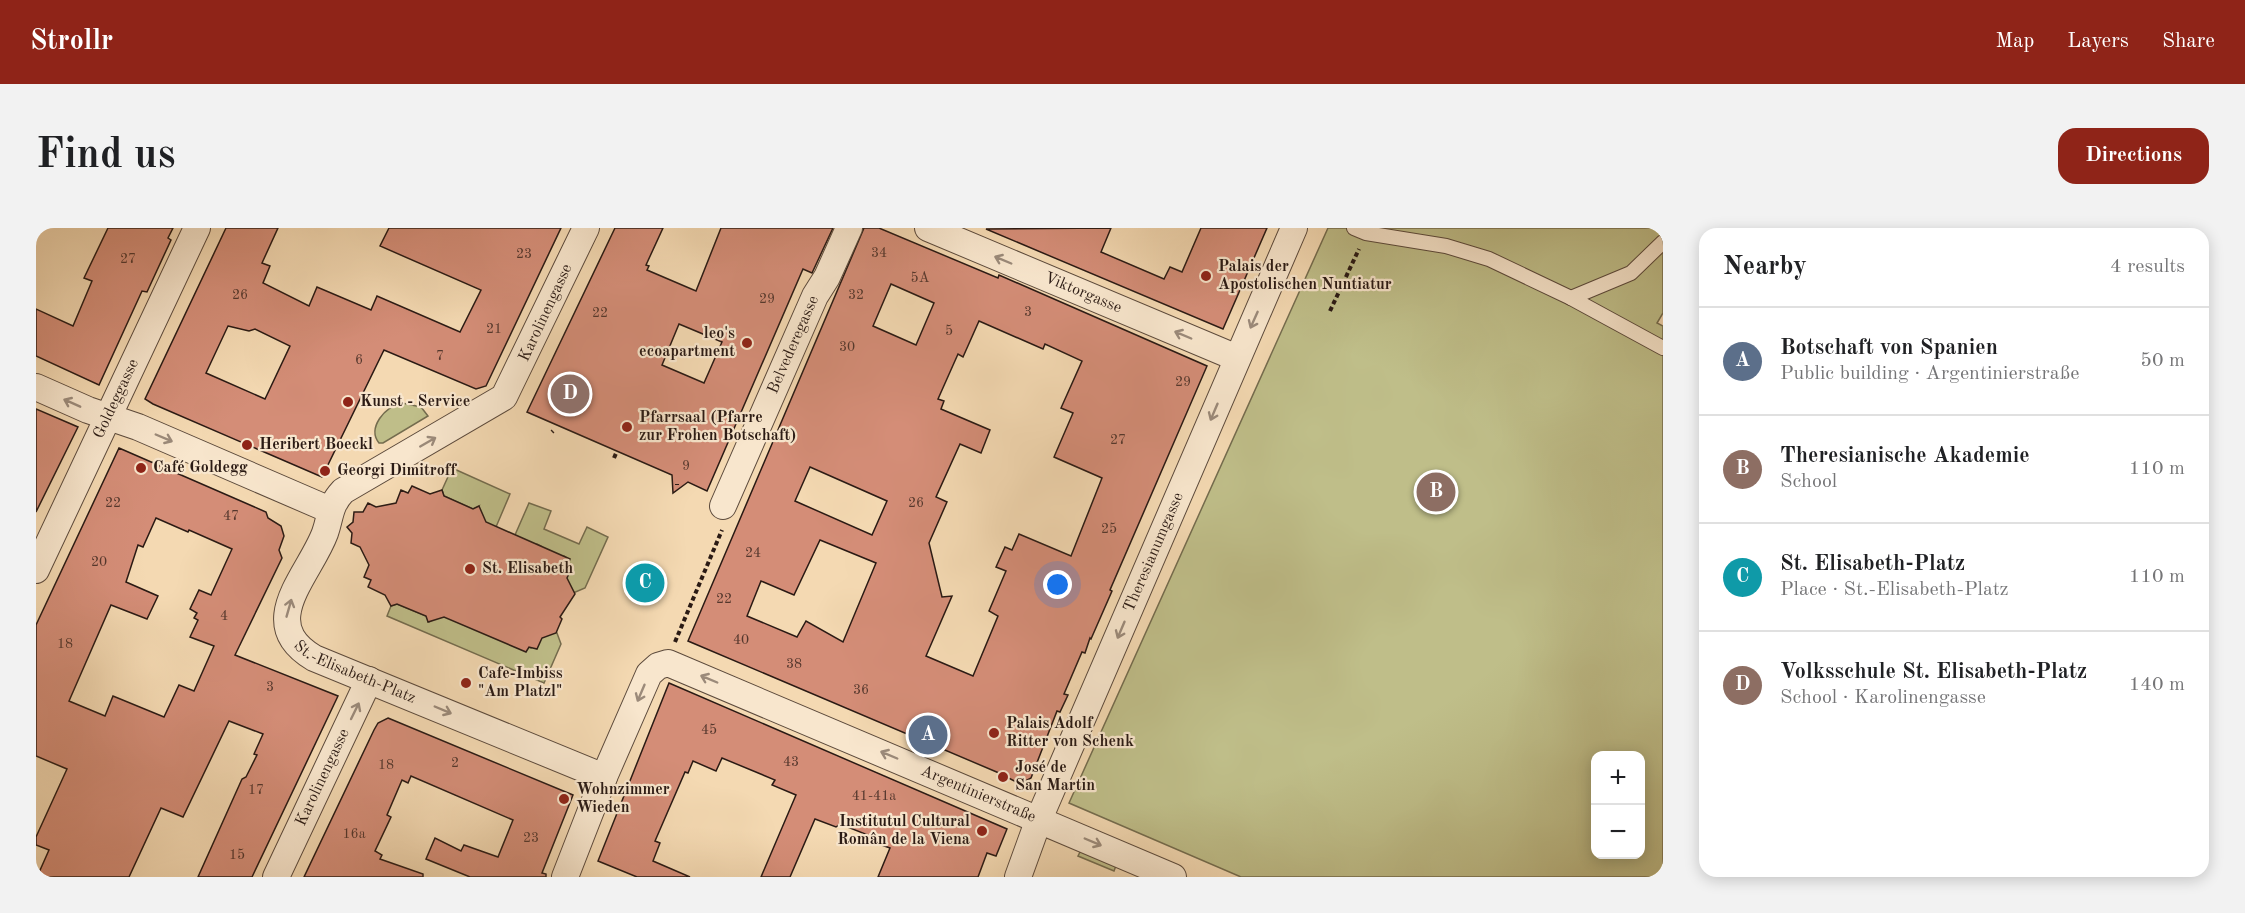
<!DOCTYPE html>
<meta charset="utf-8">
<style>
:root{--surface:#fff;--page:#f2f2f2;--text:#202124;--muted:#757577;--line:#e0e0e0;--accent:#8f2418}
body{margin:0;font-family:"Old Standard TT",serif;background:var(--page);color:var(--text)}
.controls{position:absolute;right:18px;bottom:18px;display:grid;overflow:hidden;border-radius:12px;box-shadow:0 3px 15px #0003}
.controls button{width:54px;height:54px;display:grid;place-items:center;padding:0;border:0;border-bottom:2px solid var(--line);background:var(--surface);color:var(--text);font:30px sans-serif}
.you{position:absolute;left:1022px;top:357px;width:21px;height:21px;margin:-15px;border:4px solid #fff;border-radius:50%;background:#1a73e8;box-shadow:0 0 0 9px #1a73e833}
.badge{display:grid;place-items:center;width:39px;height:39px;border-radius:50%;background:var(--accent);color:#fff;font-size:20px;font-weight:700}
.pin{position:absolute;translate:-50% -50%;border:3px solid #fff;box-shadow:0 2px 6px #0006}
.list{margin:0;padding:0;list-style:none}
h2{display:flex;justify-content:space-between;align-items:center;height:78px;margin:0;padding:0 24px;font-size:26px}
h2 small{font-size:20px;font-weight:400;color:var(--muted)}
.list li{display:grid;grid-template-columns:39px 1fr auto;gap:18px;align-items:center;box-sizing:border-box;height:108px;padding:0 24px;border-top:2px solid var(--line)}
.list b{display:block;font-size:22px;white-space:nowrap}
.list p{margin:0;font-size:20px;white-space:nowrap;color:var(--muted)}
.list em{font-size:20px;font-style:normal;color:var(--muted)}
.map{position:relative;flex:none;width:1627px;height:649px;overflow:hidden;border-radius:18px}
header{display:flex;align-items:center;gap:36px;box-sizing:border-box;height:84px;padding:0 30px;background:var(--accent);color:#fff}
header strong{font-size:28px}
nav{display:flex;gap:33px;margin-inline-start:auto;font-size:21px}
.intro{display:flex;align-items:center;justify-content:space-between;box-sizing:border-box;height:144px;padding:0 36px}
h1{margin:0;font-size:42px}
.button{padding:15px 27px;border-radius:18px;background:var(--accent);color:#fff;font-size:21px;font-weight:700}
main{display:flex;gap:36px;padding:0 36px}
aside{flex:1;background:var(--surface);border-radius:18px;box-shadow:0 3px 15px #0003}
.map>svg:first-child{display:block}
.green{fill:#bfbe89;stroke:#746c4e;stroke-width:1.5;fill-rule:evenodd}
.building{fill:#d48d77;stroke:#2a1a14;stroke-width:1.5;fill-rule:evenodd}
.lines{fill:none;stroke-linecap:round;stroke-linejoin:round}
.lane-casing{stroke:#5c4a3c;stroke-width:16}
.street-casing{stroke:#5c4a3c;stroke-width:28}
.path{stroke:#2a1a14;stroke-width:4;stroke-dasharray:4.5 3;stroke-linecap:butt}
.lane{stroke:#f8e6cd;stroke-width:14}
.street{stroke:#f8e6cd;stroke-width:26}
.oneway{stroke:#9b8a7a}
.poi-dot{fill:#8f2418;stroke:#f8e6cd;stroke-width:2}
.labels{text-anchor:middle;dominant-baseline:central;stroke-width:4.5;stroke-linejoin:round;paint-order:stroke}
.number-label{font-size:14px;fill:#54372d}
.poi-label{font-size:16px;font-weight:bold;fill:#2a1a14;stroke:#f8e6cd;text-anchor:start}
.street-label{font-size:16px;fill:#2a1a14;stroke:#f8e6cd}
</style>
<header>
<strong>Strollr</strong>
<nav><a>Map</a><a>Layers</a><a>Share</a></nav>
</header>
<div class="intro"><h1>Find us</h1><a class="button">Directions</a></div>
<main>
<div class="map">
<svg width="1627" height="649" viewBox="0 0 1627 649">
<rect width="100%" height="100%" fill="#f4d9b2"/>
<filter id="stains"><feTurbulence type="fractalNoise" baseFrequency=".00333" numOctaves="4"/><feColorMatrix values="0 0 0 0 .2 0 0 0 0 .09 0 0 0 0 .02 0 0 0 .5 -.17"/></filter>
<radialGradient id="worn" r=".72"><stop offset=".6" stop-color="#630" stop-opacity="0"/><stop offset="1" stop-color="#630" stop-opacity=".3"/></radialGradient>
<g class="green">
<path d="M1292,0h335v85l-6,10 6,3v551h-422l-172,-74zM1560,528h44v98h-44z"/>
<path d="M366,175l19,4 7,9 -45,27h-4c-12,-15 6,-37 23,-40z"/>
<polygon points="416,240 474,266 460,299 435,294 443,278 437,281 408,268 406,262"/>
<polygon points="493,275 515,283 508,301 543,316 551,299 572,309 549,360 530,368 530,342 534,344 536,340 529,334 531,330 528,328 525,332 503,323 505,318 501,316 499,321 479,307"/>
<polygon points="361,376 390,388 393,394 397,392 394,386 398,378 495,420 518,397 525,416 508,455 351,388 355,378"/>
<polygon points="1046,620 1081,635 1078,643 1042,628"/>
</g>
<g class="building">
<polygon points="72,0 137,0 132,10 135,12 111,64 106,63 63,157 0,128 0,81 37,98 56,53 48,50"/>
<path d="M190,0h52l-16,35 8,3 -7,17 46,23 8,-19 54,23 6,-14 83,36 21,-42 -101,-44 9,-18h172l-75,158 -10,3 -92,-39 -62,127 -169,-73 -8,-5zM192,98l21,5 6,-2 35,17 -25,53 -59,-26z"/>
<path d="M579,0h48l-17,37 3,1 -2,4 49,21 25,-63h112l-21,45 -9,-4 -96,222 -19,-9 -15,11 -1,-18 -145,-63zM643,96l43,18 -18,41 -42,-18z"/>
<path d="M828,0h15l119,50 1,-3 208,91 -97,224 2,1 -21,48 -1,-1 -5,15 -3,-1 -18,42 4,1 -8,17 -3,-1 -26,67 -11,6 -21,-11 -311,-132zM855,56l43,19 -18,42 -43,-19zM943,93l64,28 2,-5 37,17 -21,47 12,5 -19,44 48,21 -31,78 -52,-22 -7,16 -7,-3 -9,20 10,4 -17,40 9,5 -25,60 -47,-20 26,-60 -10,1 -13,-54 18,-41 -11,-5 24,-53 21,9 9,-23 -49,-21 3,-8 -6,-2 20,-45 5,3zM774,239l77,34 -15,34 -77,-34zM784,312l56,23 -33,79 -37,-21 -9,16 -50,-21 14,-35 33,14z"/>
<polygon points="1075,0 1065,24 1128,51 1134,39 1146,44 1165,0 1231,0 1187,101 950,1"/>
<polygon points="0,181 42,199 0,284"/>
<path d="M83,220l147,64 2,6 13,8 3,10 -5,14 3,8 -47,97 103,41 -86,181h-54l44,-98 4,-2 11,-22 -3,-1 9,-20 -34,-13 -46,96 -22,-9 -32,69h-92l12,-27 -13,-5v-8l31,-68 -31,-13v-131zM120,290l32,14 1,-2 43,19 -21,46 -12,-5 -9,19 7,4 -3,5 4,2 -8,17 24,9 -20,45 -15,-6 -15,32 -51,-21 -8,20 -36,-15 42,-96 36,14 11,-23 -32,-14 12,-37 5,2z"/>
<polygon points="376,258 394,266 406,262 408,268 437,281 443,278 450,294 534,331 532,337 536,339 531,350 539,366 524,389 526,391 520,405 506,410 501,421 493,419 490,424 408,389 392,394 390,388 361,376 355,378 349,367 332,359 335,352 328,349 333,337 324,319 315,315 316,305 311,299 317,294 318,284 327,284 332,275 340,279 360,275 365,262 372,265"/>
<polygon points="633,455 971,601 960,628 951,625 942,649 842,649 854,620 834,613 832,607 804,596 800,599 779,591 754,649 725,649 760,567 736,557 739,552 686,530 680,543 657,533 652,545 649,544 619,613 624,615 617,633 654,649 601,649 562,633"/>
<polygon points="352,490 537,567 506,645 510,646 510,649 434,649 390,631 399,610 425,623 428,617 462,629 477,592 375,548 372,555 366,552 351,587 355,589 339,623 346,627 344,631 387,646 387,649 268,649 338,502 342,495"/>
</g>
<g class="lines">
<defs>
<g id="lane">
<polyline points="1318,0 1330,5 1410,18 1453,31 1535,70 1627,120"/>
<polyline points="1535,70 1595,45 1627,14"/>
</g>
<g id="street">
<path id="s1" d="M550,0l-82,169 -161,94c-14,15 -12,25 -18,42 -16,43 -70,90 -11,125l290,119"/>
<path id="s2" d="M892,0l309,130"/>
<polyline points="0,159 52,182 102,199 294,282"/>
<path id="s3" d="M687,278l92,-210 12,-19 22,-49"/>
<path id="s4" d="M0,342l161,-342"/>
<path id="s5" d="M240,649l93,-197"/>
<path id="s6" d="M529,649l39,-100 45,-103 9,-8 10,-3 505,214"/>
<path id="s7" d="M982,649l21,-58 255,-591"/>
</g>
</defs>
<use href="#lane" class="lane-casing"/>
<use href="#street" class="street-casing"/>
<g class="path">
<polyline points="1294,83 1323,21"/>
<polyline points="516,204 517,203"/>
<polyline points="578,230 581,223"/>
<polyline points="641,257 641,256"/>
<polyline points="639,414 686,302"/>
</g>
<use href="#lane" class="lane"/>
<use href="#street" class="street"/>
</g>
<defs><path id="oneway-shaft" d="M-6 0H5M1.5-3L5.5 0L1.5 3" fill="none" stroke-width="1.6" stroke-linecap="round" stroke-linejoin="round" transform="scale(1.5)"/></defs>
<g class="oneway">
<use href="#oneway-shaft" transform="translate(967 32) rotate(-157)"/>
<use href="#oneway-shaft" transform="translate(1218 92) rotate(114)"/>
<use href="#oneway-shaft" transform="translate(1147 107) rotate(-157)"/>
<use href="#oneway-shaft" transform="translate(36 175) rotate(-156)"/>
<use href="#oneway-shaft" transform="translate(1178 184) rotate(113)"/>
<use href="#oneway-shaft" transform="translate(128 210) rotate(23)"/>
<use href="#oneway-shaft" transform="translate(392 214) rotate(-30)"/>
<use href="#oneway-shaft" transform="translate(253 380) rotate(-74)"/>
<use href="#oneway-shaft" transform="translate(1085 402) rotate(113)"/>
<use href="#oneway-shaft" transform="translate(673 451) rotate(-157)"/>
<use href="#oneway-shaft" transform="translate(605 465) rotate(113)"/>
<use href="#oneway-shaft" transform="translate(407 482) rotate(23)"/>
<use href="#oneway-shaft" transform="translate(319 483) rotate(-64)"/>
<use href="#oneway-shaft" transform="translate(853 527) rotate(-157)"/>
<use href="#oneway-shaft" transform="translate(1057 614) rotate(23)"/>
</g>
<g class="poi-dot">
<circle cx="1170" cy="48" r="6"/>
<circle cx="711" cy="115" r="6"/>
<circle cx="312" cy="174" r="6"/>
<circle cx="591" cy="199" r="6"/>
<circle cx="211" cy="217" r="6"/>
<circle cx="105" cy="240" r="6"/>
<circle cx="289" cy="243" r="6"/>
<circle cx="434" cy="341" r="6"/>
<circle cx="430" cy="455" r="6"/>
<circle cx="958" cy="505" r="6"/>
<circle cx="967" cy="549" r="6"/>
<circle cx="528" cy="571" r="6"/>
<circle cx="946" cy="603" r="6"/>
</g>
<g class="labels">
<g class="number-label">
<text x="843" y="25">34</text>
<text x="488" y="26">23</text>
<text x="92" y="31">27</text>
<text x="884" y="50">5A</text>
<text x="204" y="67">26</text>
<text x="820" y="67">32</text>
<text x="731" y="71">29</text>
<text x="992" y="84">3</text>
<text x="564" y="85">22</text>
<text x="458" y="101">21</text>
<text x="913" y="103">5</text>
<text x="811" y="119">30</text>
<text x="404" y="128">7</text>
<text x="323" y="132">6</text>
<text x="1147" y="154">29</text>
<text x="1082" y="212">27</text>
<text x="650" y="238">9</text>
<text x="77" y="275">22</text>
<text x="880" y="275">26</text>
<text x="195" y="288">47</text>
<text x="1073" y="301">25</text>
<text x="717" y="325">24</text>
<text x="63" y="334">20</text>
<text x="688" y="371">22</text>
<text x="188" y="388">4</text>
<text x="705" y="412">40</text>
<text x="29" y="416">18</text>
<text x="758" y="436">38</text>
<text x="234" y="459">3</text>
<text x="825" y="462">36</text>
<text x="673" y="502">45</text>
<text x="755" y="534">43</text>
<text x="419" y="535">2</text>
<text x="350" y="537">18</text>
<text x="220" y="562">17</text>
<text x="838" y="568">41-41a</text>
<text x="318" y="606">16a</text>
<text x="495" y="610">23</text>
<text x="201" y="627">15</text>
</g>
<g class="poi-label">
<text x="1182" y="39">Palais der<tspan x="1182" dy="18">Apostolischen Nuntiatur</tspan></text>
<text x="699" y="106" text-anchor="end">leo's<tspan x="699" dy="18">ecoapartment</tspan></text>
<text x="324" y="174">Kunst - Service</text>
<text x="603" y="190">Pfarrsaal (Pfarre<tspan x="603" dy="18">zur Frohen Botschaft)</tspan></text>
<text x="223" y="217">Heribert Boeckl</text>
<text x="117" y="240">Café Goldegg</text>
<text x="301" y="243">Georgi Dimitroff</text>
<text x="446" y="341">St. Elisabeth</text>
<text x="442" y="446">Cafe-Imbiss<tspan x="442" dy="18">"Am Platzl"</tspan></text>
<text x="970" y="496">Palais Adolf<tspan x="970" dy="18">Ritter von Schenk</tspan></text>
<text x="979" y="540">José de<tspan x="979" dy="18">San Martin</tspan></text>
<text x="540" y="562">Wohnzimmer<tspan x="540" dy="18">Wieden</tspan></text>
<text x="934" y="594" text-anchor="end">Institutul Cultural<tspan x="934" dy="18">Român de la Viena</tspan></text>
</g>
<g class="street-label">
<text stroke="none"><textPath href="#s2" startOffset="168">Viktorgasse</textPath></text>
<text transform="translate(510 85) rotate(-65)">Karolinengasse</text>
<text stroke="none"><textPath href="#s3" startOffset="176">Belvederegasse</textPath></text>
<text stroke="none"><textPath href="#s4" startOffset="189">Goldeggasse</textPath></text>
<text stroke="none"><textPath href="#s7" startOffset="352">Theresianumgasse</textPath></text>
<text stroke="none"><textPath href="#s1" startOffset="608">St.-Elisabeth-Platz</textPath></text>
<text stroke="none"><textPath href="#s5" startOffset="110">Karolinengasse</textPath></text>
<text stroke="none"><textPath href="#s6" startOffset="579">Argentinierstraße</textPath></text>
</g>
</g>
<rect width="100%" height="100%" filter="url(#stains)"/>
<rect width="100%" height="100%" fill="url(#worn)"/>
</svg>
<div class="controls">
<button>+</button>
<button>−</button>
</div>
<div class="you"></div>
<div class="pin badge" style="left:892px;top:507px;background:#5c6f8a">A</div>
<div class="pin badge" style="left:1400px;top:264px;background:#8d6e63">B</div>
<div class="pin badge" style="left:609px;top:355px;background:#0f9aa8">C</div>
<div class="pin badge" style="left:534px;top:166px;background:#8d6e63">D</div>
</div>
<aside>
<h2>Nearby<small>4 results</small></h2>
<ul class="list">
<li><span class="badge" style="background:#5c6f8a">A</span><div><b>Botschaft von Spanien</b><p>Public building · Argentinierstraße</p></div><em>50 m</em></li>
<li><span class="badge" style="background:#8d6e63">B</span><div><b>Theresianische Akademie</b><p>School</p></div><em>110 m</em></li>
<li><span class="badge" style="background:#0f9aa8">C</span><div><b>St. Elisabeth-Platz</b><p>Place · St.-Elisabeth-Platz</p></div><em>110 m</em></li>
<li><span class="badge" style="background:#8d6e63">D</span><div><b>Volksschule St. Elisabeth-Platz</b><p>School · Karolinengasse</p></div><em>140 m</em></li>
</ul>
</aside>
</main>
